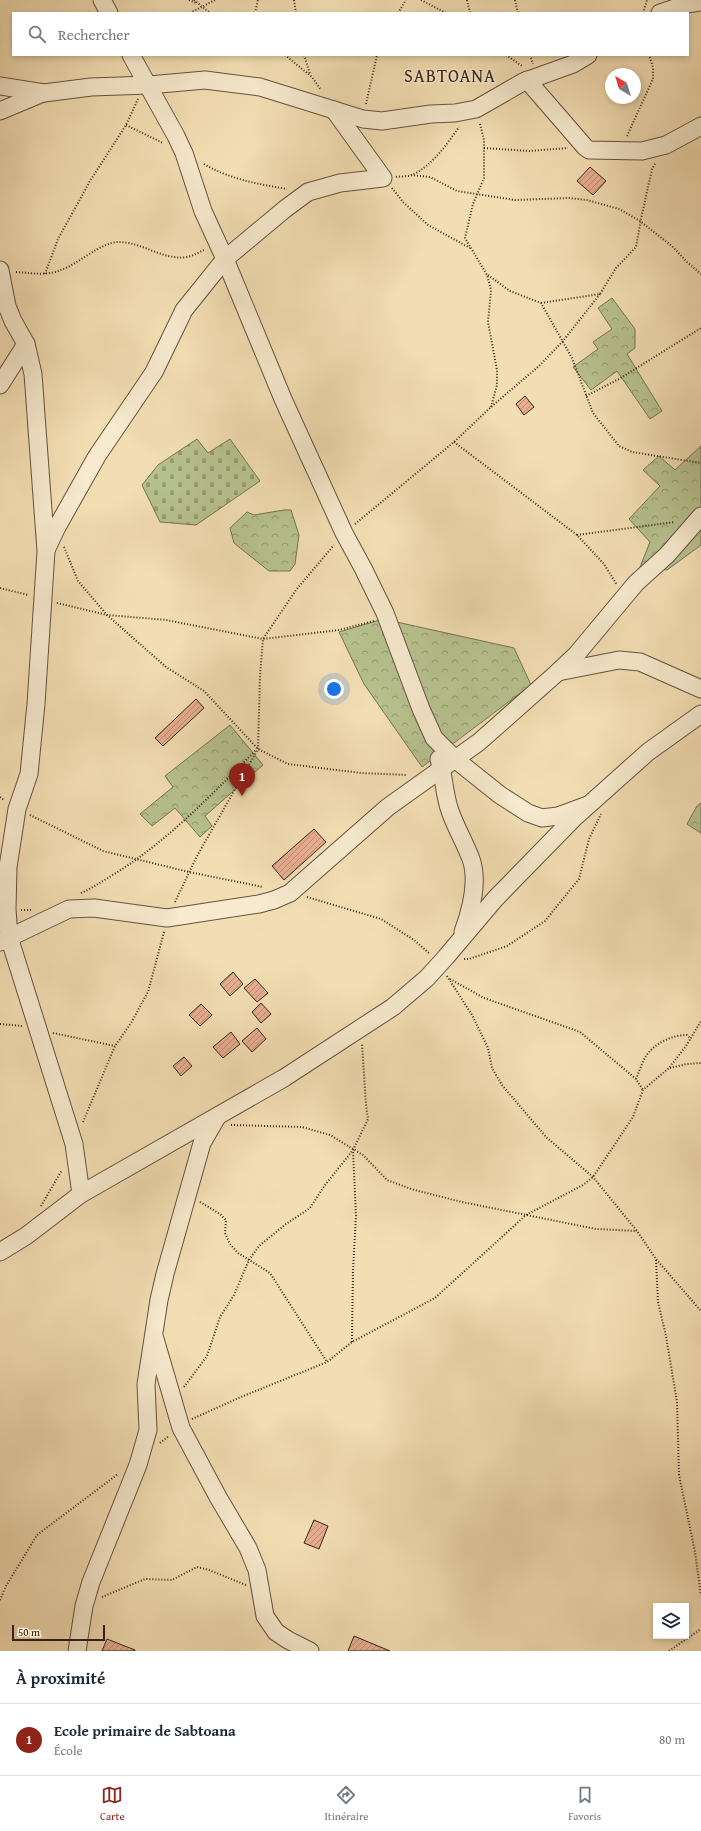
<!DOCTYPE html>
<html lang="fr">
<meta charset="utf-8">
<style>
:root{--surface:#fff;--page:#f6f6f7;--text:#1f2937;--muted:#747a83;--line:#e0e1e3;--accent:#8f2418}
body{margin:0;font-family:"Gentium Book Plus",serif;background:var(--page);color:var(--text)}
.controls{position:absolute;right:12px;bottom:12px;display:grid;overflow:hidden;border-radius:0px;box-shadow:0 2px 6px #0003}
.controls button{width:36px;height:36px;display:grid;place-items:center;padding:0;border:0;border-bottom:1px solid var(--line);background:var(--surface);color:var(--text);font:20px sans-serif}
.compass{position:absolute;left:605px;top:68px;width:36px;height:36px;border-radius:50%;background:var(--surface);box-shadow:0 2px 6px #0003;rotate:322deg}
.scale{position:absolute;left:12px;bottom:10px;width:93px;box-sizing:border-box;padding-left:4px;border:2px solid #362419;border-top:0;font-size:11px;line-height:14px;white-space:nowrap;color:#362419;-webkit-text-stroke:3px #f7eace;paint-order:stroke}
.you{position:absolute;left:334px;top:689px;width:14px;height:14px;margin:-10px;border:3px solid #fff;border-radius:50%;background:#1a73e8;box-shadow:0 0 0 6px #1a73e833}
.badge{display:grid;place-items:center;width:26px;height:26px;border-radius:50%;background:var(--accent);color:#fff;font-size:13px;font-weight:700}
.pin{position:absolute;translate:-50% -33px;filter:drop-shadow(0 1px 2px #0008)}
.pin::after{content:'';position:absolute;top:21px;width:14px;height:12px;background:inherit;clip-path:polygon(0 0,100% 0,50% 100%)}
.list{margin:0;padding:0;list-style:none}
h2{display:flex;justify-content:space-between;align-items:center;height:52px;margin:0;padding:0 16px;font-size:17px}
h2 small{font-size:13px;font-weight:400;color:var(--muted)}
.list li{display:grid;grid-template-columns:26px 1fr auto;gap:12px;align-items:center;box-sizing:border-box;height:72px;padding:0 16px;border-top:1px solid var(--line)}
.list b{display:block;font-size:15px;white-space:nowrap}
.list p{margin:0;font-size:13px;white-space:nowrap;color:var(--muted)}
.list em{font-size:13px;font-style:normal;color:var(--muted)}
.icon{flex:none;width:22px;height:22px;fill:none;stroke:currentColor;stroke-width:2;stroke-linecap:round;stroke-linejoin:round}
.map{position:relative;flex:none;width:701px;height:1651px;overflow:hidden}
.search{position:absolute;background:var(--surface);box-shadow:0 2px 6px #0003;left:12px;right:12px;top:12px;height:44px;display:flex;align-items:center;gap:10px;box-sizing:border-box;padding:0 14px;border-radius:0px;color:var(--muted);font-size:15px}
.sheet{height:124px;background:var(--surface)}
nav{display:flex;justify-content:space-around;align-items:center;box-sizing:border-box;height:56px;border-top:1px solid var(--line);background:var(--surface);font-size:11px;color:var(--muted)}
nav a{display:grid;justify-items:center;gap:2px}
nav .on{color:var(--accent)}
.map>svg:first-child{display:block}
.forest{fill:url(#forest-crowns);stroke:#767354}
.cemetery{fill:url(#cemetery-stones);stroke:#767354}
.building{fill:url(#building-hatch);stroke:#362419}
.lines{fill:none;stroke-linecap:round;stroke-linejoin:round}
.minor-casing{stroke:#655240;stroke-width:19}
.path{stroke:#362419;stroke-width:2;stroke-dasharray:1 2;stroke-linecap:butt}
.minor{stroke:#f7eace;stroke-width:17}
.labels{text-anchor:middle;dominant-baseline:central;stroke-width:3;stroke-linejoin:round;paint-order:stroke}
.quarter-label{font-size:18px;letter-spacing:1px;fill:#362419;stroke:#f7eace}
</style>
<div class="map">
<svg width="701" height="1651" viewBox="0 0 701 1651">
<defs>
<pattern id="forest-crowns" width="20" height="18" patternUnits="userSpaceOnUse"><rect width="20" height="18" fill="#b7c28f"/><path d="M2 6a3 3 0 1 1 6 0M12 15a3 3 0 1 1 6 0" fill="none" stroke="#969d74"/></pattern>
<pattern id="cemetery-stones" width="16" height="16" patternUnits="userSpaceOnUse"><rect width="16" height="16" fill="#b7c28f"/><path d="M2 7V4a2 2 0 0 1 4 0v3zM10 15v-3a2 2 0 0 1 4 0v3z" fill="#969d74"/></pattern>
<pattern id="building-hatch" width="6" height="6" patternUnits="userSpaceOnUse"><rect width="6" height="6" fill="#e9ae92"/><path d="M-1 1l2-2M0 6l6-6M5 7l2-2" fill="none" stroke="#be8d76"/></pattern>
</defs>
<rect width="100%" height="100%" fill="#f3deb3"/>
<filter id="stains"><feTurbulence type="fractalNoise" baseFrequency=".005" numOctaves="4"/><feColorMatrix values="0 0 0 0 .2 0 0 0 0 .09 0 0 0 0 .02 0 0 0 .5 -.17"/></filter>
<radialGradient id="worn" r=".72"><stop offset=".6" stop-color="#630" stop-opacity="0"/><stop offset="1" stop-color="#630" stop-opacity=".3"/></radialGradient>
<g class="forest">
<polygon points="612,298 635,329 635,348 627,354 662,411 650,419 617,371 591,390 573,367 598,349 593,342 612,329 598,308"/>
<polygon points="701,446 701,545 667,570 640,567 650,542 629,519 660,486 643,470 659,456 675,470"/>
<polygon points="284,510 291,510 299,535 295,564 290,571 269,571 234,543 230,528 247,512 254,515"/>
<polygon points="383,619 514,648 531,685 422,767 364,684 339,632"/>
<polygon points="230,725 263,765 205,816 212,826 200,837 175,808 152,826 140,814 173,787 165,776"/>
<polygon points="701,803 701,833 687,824 697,806"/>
</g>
<polygon class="cemetery" points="197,439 208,453 230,439 260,481 196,525 160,522 142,485 158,465"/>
<g class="building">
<polygon points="590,167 606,181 593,195 577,181"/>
<polygon points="525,396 534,407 524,415 516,404"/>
<polygon points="196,699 204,708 163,746 155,738"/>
<polygon points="314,829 326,842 284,880 272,866"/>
<polygon points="233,972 243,984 230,996 220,984"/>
<polygon points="255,979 268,993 257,1002 244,988"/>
<polygon points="261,1003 271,1014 261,1023 252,1012"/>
<polygon points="201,1004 212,1015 200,1026 189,1015"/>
<polygon points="257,1028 266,1039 252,1052 242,1041"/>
<polygon points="231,1032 240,1044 223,1058 213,1047"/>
<polygon points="184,1057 192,1066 181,1076 173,1066"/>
<polygon points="314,1520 328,1526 319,1549 304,1543"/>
<polygon points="354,1636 390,1651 348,1651"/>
<polygon points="107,1639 135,1650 135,1651 102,1651"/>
</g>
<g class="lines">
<defs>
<g id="minor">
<polyline points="102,0 109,13"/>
<polyline points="660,13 687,4 701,2"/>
<polyline points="131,55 176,136 184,153 203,211 225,259 283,399 344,533 363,568 385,613 421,709 434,738 455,759 500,795 528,813 542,818 558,816 588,805"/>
<polyline points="527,80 585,147 589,150 642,151 666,145 701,126"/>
<polyline points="0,86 44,93 91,87 149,85 205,80 260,87 363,119 382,121 431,114 455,113 476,109 523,82 573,64 588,55"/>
<polyline points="0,111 43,93"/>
<polyline points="0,270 7,306 13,321 26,344 33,374 46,551 36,704 29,774 17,809 8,867 7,909 9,937 74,1144 81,1194"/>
<polyline points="0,385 26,344"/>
<polyline points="47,548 57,527 97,456 154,372 184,310 225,259 285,209 308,192 340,183 383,178 334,110"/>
<polyline points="558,672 619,660 640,662 701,689"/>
<path d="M439,759c5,17 5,35 11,52 6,17 15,32 21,48 8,23 0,51 -8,73"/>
<polyline points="0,942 69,909 94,908 167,918 259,904 274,900 290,893 388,807 479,742 558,672 576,655 636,583 667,555 701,516"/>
<polyline points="0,1252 26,1236 81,1194 284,1078 393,1007 427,978 446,957 495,899 573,819 648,752 701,714"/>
<polyline points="155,1339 181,1428 218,1497 248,1548 257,1570 265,1616 276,1632 288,1640 310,1651"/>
<polyline points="77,1651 84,1606 91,1582 138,1465 148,1430 146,1384 159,1300 165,1274 202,1143 217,1117"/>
</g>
</defs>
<use href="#minor" class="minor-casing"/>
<g class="path">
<polyline points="189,0 196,3"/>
<polyline points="194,0 210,13"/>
<polyline points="294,0 296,13"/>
<polyline points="421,0 446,13"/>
<polyline points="467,0 470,13"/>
<polyline points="515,0 518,13"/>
<polyline points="190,13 215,0"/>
<polyline points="255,13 258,0"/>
<polyline points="398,13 406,0"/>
<polyline points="643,13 647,0"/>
<polyline points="285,55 312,77 321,90"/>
<polyline points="304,55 310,74"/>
<polyline points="506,55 522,66"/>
<polyline points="530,55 533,64"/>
<polyline points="366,104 377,55"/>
<polyline points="480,124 484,140 484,178 473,204 465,238 487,275 491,290 488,322 497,370 497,385 491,407"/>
<polyline points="126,125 163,143"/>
<polyline points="627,136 653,79 653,67 649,55"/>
<polyline points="484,148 529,151 568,148"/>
<path d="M204,164c25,15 54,20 83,25"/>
<polyline points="411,175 430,177 457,191 515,200 569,198 587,200 619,209 640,221 673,247 687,262 701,274"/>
<path d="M396,177c5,-1 12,0 16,-2 20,-9 35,-31 47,-48"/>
<polyline points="392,188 403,202 428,225 470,248"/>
<path d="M16,272c15,1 31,4 45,-2 18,-6 39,-28 58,-28 23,0 45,19 68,15 6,-1 12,-5 17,-7"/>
<polyline points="45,274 58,239 90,181 126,125 138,99"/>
<polyline points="488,275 510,291 541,303 572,358 593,413 619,446 632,452 701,463"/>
<polyline points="541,303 600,294 616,268 636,247 641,219 652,169 656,162"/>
<polyline points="586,396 619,379 701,328"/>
<polyline points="454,442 577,535 604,564 617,585"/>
<polyline points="355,524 454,442 491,407 539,366 563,341 600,294"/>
<polyline points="577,535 675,522"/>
<polyline points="64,547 78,581 107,615 166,667 204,691 258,749 288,764 361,773 407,775"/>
<polyline points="0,588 28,595"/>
<polyline points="57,603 107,615 166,620 263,639 339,630 374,621"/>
<polyline points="0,797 4,800"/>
<polyline points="30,815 103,851 189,872 263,887"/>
<path d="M81,893c12,-5 23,-13 35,-20 54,-34 95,-78 140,-123"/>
<polyline points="307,897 381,919 414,940 430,954"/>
<polyline points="175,902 197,856 258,749 260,676 263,639 296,590 334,545"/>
<polyline points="21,910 32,910"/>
<polyline points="464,959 469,959 507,946 545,921 579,879 589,839 601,814"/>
<polyline points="447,976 472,1015 488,1048 492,1068 502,1085 546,1137 593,1177 637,1231 656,1259 701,1311"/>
<polyline points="450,979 484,998 580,1032 636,1079 643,1090"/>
<polyline points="0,1024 22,1026"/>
<polyline points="53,1033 115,1046"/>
<polyline points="670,1068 687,1064 701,1063"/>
<path d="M636,1079c3,-7 6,-17 10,-23 9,-13 26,-21 41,-21l4,4"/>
<polyline points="83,1122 115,1046 131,1023 148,992 164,932"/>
<polyline points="231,1125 302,1127 330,1135 363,1155 387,1180 411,1189 462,1202 596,1229 637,1231"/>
<polyline points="200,1202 220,1214 226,1220 225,1233 230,1244 238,1253 270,1273 327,1362"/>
<polyline points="41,1206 62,1170"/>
<polyline points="656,1260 658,1302 666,1336 677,1402 679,1475 695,1552 701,1595"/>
<polyline points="352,1342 353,1270 356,1216 353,1150"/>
<polyline points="184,1387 207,1356 220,1317 234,1295 249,1260 259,1246 286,1224 310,1208 325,1185 353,1150 368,1119 366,1105 362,1044"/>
<polyline points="192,1419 241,1397 327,1362 352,1342 435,1298 526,1215 583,1185 593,1177 633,1117 643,1090 669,1068 686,1046 701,1021"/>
<polyline points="160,1443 169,1436"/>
<polyline points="102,1597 145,1579 172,1580 197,1567 209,1570 246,1585"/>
<polyline points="0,1600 6,1586 37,1535 118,1474"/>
<polyline points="669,1651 701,1629"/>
</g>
<use href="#minor" class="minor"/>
</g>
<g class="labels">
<g class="quarter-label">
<text x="450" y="75">SABTOANA</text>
</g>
</g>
<rect width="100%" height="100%" filter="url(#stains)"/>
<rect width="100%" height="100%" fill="url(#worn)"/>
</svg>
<div class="controls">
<button><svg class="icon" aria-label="layers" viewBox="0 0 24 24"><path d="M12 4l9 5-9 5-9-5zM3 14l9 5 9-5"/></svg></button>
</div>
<svg class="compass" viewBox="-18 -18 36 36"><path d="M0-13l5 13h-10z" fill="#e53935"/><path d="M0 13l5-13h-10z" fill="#747a83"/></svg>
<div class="scale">50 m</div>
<div class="you"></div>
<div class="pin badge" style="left:242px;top:796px">1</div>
<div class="search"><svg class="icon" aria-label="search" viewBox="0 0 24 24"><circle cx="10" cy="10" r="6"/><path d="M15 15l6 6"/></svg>Rechercher</div>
</div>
<section class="sheet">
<h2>À proximité<small></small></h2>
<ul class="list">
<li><span class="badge">1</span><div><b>Ecole primaire de Sabtoana</b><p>École</p></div><em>80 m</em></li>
</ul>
</section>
<nav>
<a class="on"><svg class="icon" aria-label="map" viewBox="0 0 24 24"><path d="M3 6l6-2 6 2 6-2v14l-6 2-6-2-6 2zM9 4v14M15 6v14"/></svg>Carte</a>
<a><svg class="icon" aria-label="directions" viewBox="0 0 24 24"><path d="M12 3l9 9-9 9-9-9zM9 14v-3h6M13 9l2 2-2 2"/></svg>Itinéraire</a>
<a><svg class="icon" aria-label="saved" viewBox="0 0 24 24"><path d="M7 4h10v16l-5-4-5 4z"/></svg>Favoris</a>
</nav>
